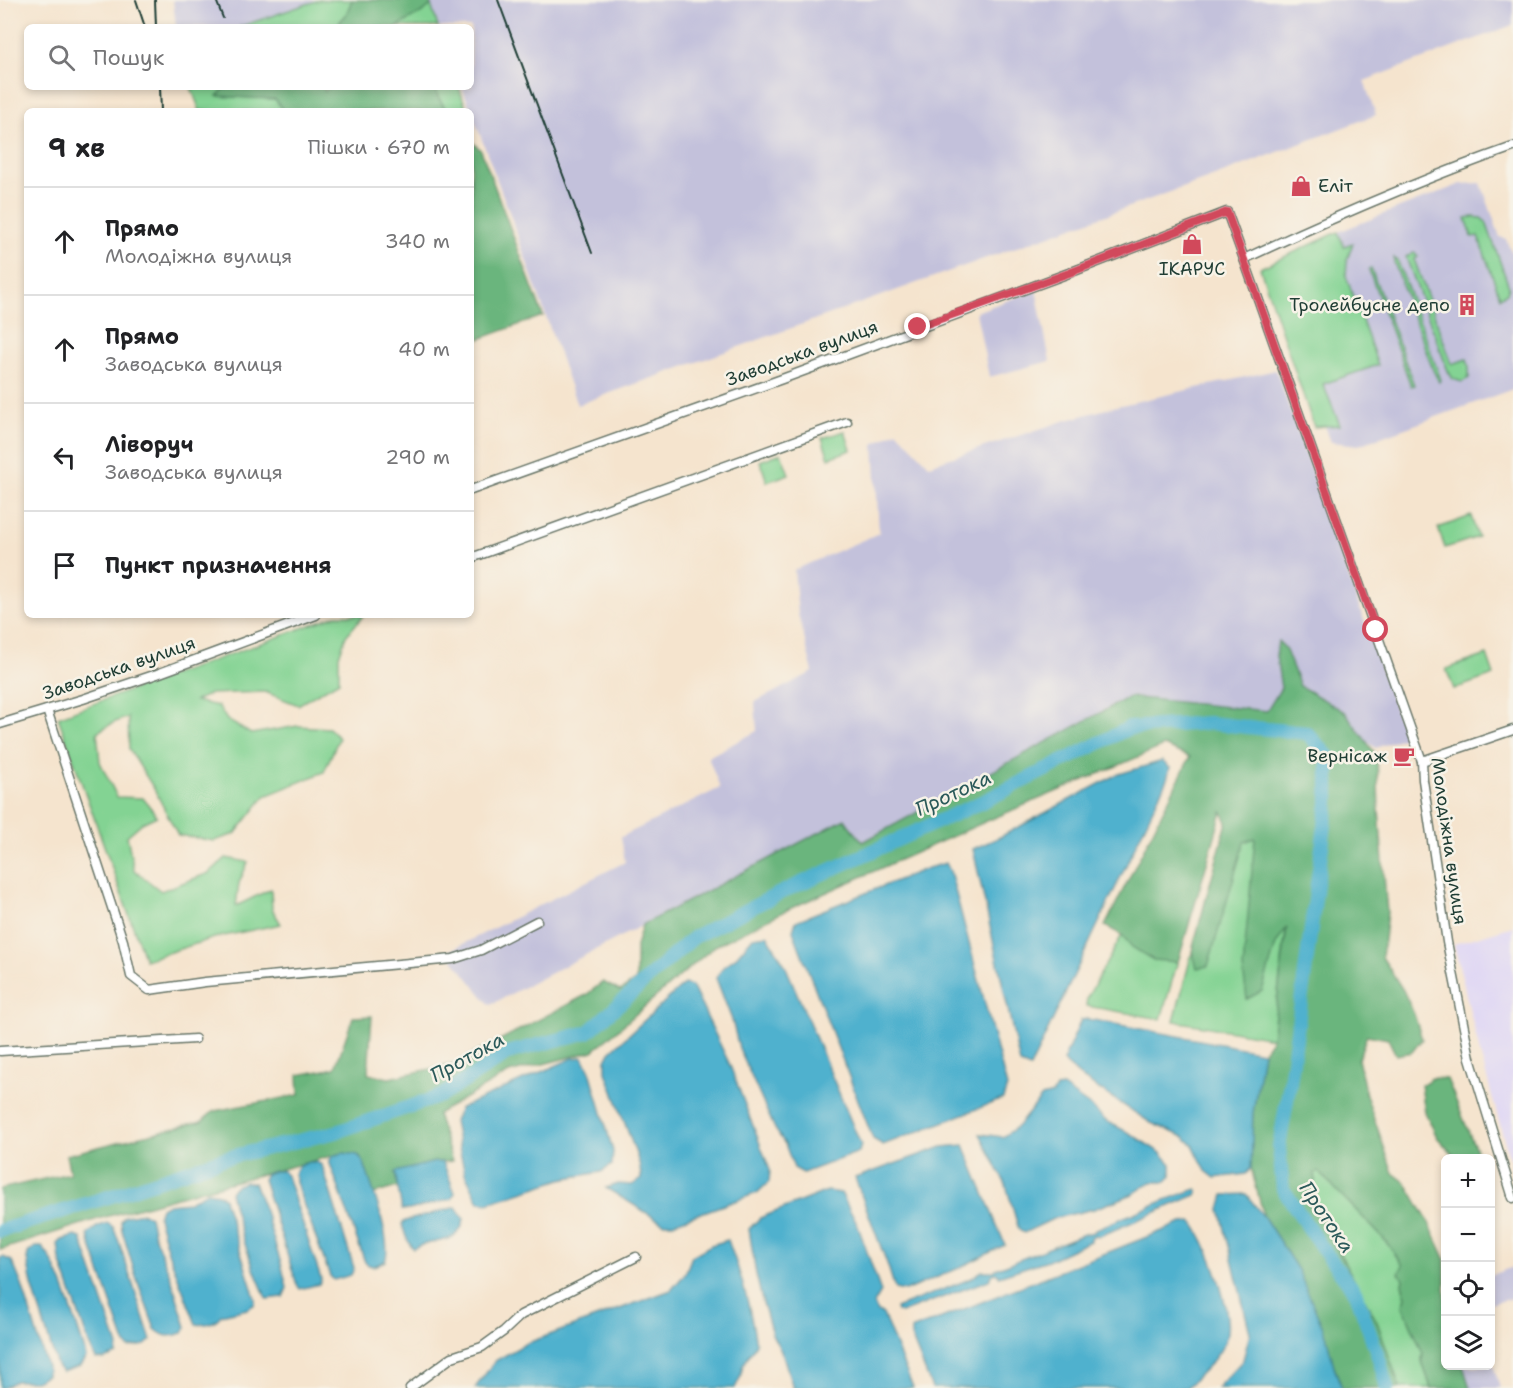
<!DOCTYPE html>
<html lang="uk">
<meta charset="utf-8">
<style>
:root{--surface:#fff;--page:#f6f6f6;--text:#202124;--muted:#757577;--line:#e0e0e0}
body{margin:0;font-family:"Shantell Sans",sans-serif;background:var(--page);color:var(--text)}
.controls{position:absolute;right:18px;bottom:18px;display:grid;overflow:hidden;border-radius:9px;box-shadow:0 3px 9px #0003}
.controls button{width:54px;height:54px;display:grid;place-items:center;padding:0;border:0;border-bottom:2px solid var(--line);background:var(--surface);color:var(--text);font:30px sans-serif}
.stop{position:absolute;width:18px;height:18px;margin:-14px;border:4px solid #d1495b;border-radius:50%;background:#fff}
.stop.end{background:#d1495b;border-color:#fff;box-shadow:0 2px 6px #0008}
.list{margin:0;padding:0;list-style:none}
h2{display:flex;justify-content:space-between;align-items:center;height:78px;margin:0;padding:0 24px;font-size:26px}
h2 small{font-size:20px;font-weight:400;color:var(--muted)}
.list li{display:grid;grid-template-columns:39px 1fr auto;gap:18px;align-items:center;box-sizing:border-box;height:108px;padding:0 24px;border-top:2px solid var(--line)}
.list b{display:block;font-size:22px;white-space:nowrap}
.list p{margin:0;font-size:20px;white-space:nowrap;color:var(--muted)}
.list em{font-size:20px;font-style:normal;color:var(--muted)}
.icon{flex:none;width:33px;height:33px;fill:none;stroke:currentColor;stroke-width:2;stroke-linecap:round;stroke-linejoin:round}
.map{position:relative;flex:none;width:1513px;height:1388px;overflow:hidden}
.search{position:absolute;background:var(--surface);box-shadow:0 3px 9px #0003;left:24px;top:24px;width:450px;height:66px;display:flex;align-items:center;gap:15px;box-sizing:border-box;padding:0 21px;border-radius:9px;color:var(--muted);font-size:22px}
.panel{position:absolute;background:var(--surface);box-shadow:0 3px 9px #0003;left:24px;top:108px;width:450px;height:510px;border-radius:9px}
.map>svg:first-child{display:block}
.built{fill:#ded5f5}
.industrial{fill:#c3c1db}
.green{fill:#83d393;stroke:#518864;stroke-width:1.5}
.forest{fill:#6ab57d;stroke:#447958;stroke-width:1.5}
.water{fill:#4fb1ce;stroke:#377781;stroke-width:1.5}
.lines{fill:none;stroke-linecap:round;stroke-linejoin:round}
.river{stroke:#4fb1ce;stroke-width:14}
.minor-casing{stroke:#6a776a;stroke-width:11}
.minor{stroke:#fff;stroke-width:8}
.rail{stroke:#1f3d34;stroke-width:2}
.route{stroke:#d1495b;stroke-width:8}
.labels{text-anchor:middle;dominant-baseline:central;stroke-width:5;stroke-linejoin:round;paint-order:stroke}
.poi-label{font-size:18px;fill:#1f3d34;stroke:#f7f3e8;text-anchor:end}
.street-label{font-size:18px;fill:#1f3d34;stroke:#f7f3e8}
.water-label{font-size:20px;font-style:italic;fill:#2b5a5a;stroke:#f7f3e8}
</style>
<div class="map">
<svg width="1513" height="1388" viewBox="0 0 1513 1388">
<rect width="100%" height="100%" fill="#f7f3e8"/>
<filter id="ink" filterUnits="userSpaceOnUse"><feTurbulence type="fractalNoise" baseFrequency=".0167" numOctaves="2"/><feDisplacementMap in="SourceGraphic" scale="12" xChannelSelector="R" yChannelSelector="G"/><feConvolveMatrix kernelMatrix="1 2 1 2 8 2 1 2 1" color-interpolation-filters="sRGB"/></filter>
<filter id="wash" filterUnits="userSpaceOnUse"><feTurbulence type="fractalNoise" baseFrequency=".008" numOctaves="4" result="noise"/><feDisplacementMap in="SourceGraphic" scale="24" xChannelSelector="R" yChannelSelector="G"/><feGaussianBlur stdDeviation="1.35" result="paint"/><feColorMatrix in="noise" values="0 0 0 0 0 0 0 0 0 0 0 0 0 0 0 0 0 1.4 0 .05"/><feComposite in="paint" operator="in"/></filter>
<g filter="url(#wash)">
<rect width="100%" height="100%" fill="#f5e4ce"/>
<polygon class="built" points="1513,926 1513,1171 1480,1053 1454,944"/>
<g class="industrial">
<polygon points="173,0 319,0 239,27 176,27"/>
<polygon points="429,0 1513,0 1513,25 1364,81 1376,115 1212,177 577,405 511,217 462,87 471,87 471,27 439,27"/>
<polygon points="1481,183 1500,237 1506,239 1513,256 1513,389 1359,445 1331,442 1325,426 1314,427 1260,268 1338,232 1461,184"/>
<polygon points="1036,290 1050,361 989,377 976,312"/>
<polygon points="1276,370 1405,737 1376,748 1296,691 1284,713 1129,697 863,842 845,819 490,1005 447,952 625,862 621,837 720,788 708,757 757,731 755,702 813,672 798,614 794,570 879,533 874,444 897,431 929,465 1067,420 1117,406"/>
<polygon points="1513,1267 1513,1298 1491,1304 1491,1275"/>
<polygon points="1491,1358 1500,1388 1470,1388 1463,1366 1490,1366"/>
</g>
<g class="green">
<polygon points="319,0 352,0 346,15 335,27 239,27"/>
<polygon points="431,5 438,27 397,27 424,11"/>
<polygon points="191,87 235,87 225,88 218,96 275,99 284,111 200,111"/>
<polygon points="436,87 459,87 467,111 447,111 438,97"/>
<polygon points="1473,217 1481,218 1486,222 1509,287 1507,293 1500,297 1478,236 1472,237 1466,218"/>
<polygon points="1338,232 1344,246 1353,243 1347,260 1346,276 1378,365 1323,384 1340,425 1314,427 1260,268"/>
<polygon points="1414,252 1418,257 1414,259 1452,364 1467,359 1469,367 1469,378 1462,382 1453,379 1448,371 1406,257"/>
<polygon points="1394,258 1398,262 1441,380 1439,382 1433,370 1394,262"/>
<polygon points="1371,268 1411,377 1414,385 1411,386 1369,270"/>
<polygon points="845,431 851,450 829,458 822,438"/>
<polygon points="781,453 789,474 767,482 760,461"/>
<polygon points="1471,516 1478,537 1445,548 1438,528"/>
<path d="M336,615h26l1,1 -17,20 -7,20v25l-41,24 -33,-13 -55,2 -15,7 23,5 9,14 24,14 47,-8 31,2 10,10 -15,34 -59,24 -30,38 -21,7 -36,-6 -25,-48 -24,-38 -1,-32 -15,6 -16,9 3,30 17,35 26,1 14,18 -15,7 -15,13 7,34 27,21 48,-18 17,-15 22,4 -9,21 -3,23 35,-17 1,20 9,15 -67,14 -69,22 -87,-243c92,-35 186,-66 278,-102z"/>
<polygon points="1487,655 1494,675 1454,689 1446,669"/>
<polygon points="1239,752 1161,1019 1086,1006 1087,998 1122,935"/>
<polygon points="1245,762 1305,783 1272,1038 1174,1021 1209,887"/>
<polygon points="1319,1172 1384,1239 1403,1265 1403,1280 1402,1284 1406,1297 1403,1306 1423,1353 1422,1361 1431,1388 1400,1388 1377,1322 1323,1223 1304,1198 1315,1182 1314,1173"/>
</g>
<g class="forest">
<polygon points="352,0 429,0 431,5 424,11 397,27 335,27 346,15"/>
<polygon points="235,87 323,87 325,91 329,87 436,87 438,97 447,111 284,111 275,99 217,96 225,88"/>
<polygon points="471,141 481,150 543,316 471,342"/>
<polygon points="1278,641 1285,648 1300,686 1345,712 1377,756 1379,810 1387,913 1382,957 1403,990 1414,1014 1422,1039 1412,1052 1396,1055 1388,1039 1367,1035 1358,1059 1366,1095 1393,1173 1406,1183 1428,1221 1445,1258 1446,1366 1463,1366 1470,1388 1431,1388 1422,1361 1423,1353 1403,1306 1406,1297 1402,1284 1403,1280 1399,1273 1403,1265 1384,1239 1319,1172 1314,1173 1315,1182 1304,1198 1321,1220 1324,1220 1323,1223 1377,1322 1400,1388 1342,1388 1298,1270 1264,1217 1251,1168 1253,1113 1263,1052 1272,1038 1287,927 1276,944 1262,991 1247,999 1243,969 1255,838 1244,842 1208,966 1197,968 1192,951 1227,822 1222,812 1178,962 1153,960 1132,947 1122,935 1105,926 1190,757 1164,746 987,821 789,909 715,946 593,1051 509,1073 437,1114 452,1161 443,1162 435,1162 395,1173 398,1187 373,1194 364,1163 358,1155 343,1153 202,1190 98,1219 0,1250 0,1189 70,1173 66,1155 202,1121 214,1111 299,1095 298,1075 335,1068 353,1017 372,1016 368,1074 389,1078 454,1064 586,995 603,982 620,991 636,980 636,946 642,925 845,819 849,825 863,842 1129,697 1267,711 1281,688 1276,656"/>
<polygon points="1432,1078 1447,1079 1475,1147 1478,1158 1456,1158 1437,1137 1425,1112 1421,1085"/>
</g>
<g class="water">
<polygon points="1162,761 1170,768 1167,779 1030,1068 1020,1064 973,849 1000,837 1116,775"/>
<polygon points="946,863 950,871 1007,1087 1003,1099 883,1145 873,1139 793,931 796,921 928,868"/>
<polygon points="767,935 785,965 861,1145 859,1152 803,1173 794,1168 785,1144 775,1129 760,1096 739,1048 732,1020 716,978 724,966 735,958 753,937"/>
<polygon points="684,984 692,986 729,1063 770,1170 769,1182 757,1193 673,1223 663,1223 606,1188 618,1184 632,1185 641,1179 640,1166 635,1151 606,1072 606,1060 610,1052"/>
<polygon points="1088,1019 1263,1052 1253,1113 1251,1168 1246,1174 1215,1178 1206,1171 1193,1145 1184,1137 1151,1123 1082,1078 1063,1061 1081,1020"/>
<polygon points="583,1057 590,1071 613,1151 612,1165 601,1172 561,1179 488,1203 479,1202 465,1173 460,1152 454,1121 460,1108 573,1058"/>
<polygon points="1063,1087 1091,1107 1106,1121 1131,1134 1161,1153 1171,1164 1171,1176 1165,1182 1151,1182 1133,1194 1094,1209 1055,1218 1024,1233 1019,1230 1006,1185 980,1134 1003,1137 1018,1126 1042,1097 1053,1094 1056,1088"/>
<polygon points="964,1145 1005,1245 959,1268 905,1291 895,1289 888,1266 855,1178 942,1147"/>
<path d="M343,1153l15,2 6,8c7,22 29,79 21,98 -8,4 -14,8 -20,1l-36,-101 4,-5z"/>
<polygon points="308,1162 316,1162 322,1165 354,1268 351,1275 334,1280 330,1276 299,1192 294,1174 298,1167"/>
<polygon points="435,1162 443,1162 455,1193 452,1199 409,1210 402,1210 395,1172"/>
<polygon points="274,1171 283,1171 287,1176 321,1279 319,1284 300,1289 297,1285 263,1179 266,1174"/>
<path d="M245,1182l9,1 11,28 17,56 5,21 -4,9 -16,2c-15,-31 -29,-73 -37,-107l5,-6z"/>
<polygon points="1196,1189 1198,1191 1196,1195 1100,1236 1095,1235 1090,1238 1090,1241 1054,1258 999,1276 996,1273 993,1274 989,1280 901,1313 897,1312 896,1308 970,1279 982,1271 994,1271 996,1269 1084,1234 1094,1232 1096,1229 1165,1200"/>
<polygon points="827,1191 841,1193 858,1226 881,1292 874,1304 877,1312 883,1314 913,1388 793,1388 783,1355 772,1334 761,1296 756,1274 749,1229 760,1218"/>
<path d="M207,1192l12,2 5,5 31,99v6l-8,5 -26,6c-4,7 -16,11 -25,9l-28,-72 -10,-35 3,-9 7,-4 21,-2z"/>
<polygon points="1246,1194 1264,1217 1298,1270 1326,1335 1335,1370 1342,1388 1217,1388 1243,1360 1250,1333 1220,1209 1224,1195"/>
<path d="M456,1207l8,12c-5,29 -33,18 -51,30l-7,-12 -4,-13 3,-3z"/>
<path d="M143,1213l7,4 4,18 17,43 15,49 -3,6c-13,3 -17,6 -28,-4l-19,-52 -14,-47 -1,-9 4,-5z"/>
<path d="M1192,1222c17,20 43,95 33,119 -8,19 -25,33 -39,47h-254l-21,-52v-6l271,-107z"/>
<polygon points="107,1223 113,1227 118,1239 151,1340 145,1345 129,1348 125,1343 89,1240 88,1234 97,1227"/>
<polygon points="75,1236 81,1238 118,1346 117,1354 104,1359 96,1359 89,1344 60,1260 58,1244 62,1240"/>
<path d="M728,1240c13,34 23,69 28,104l-13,21 -3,13 -5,10h-260l20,-27 30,-17 146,-54 14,-16 7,-18 19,-11z"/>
<path d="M35,1247h7c18,18 33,75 42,101l2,9 -6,9 -18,6 -5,-6 -25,-81 -5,-26 1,-6z"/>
<polygon points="3,1257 12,1261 22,1285 47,1367 47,1375 35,1381 15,1381 5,1387 0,1388 0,1258"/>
</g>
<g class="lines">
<polyline class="river" points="0,1231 121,1193 225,1158 336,1132 441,1096 511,1052 588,1032 694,937 786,890 984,801 1129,728 1208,723 1307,733 1328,756 1328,803 1290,1083 1279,1147 1283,1189 1323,1249 1356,1293 1380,1362 1387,1388"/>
</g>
</g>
<g filter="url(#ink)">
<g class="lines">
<defs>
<g id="minor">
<polyline points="1244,259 1422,761 1423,780 1447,942 1470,1058 1513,1198"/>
<path d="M471,490l311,-111 287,-106 158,-61 17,47c88,-41 177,-80 269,-112"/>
<polyline points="471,558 847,422"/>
<polyline points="47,710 123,941 131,976 149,990 205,982 453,959 481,950 537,921"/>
<polyline points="0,724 83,699 157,674 316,615"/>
<polyline points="1422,761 1513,730"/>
<polyline points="0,1051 195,1039"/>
<polyline points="410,1388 452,1357 482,1347 504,1331 521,1315 636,1257"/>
</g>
</defs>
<use href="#minor" class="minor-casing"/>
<use href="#minor" class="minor"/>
<g class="rail">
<polyline points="136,0 145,27"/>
<polyline points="155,0 156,27"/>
<polyline points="216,0 223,18"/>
<polyline points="498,0 592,253"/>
<polyline points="160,87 161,111"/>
</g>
</g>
</g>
<g class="lines" filter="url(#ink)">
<polyline class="route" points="918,327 1069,273 1227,212 1376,630"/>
</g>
<defs>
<symbol id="shop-bare" viewBox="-9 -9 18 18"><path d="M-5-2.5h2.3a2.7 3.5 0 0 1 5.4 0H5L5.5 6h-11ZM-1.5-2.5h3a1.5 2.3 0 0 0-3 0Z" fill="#d1495b" stroke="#f7f3e8" stroke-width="2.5" paint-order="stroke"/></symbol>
<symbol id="building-bare" viewBox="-9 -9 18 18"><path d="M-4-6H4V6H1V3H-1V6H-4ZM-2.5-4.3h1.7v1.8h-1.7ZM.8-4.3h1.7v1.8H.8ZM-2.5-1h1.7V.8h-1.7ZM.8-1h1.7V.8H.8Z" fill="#d1495b" stroke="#f7f3e8" stroke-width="2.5" paint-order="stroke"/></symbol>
<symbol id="cafe-bare" viewBox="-9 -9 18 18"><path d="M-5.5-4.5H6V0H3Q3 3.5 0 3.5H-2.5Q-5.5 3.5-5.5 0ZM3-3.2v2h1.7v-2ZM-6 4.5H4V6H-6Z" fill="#d1495b" stroke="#f7f3e8" stroke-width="2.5" paint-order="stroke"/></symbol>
</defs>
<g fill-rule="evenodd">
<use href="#shop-bare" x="1286" y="171" width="30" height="30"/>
<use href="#shop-bare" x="1177" y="229" width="30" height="30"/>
<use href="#building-bare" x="1452" y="290" width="30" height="30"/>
<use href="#cafe-bare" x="1389" y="741" width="30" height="30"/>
</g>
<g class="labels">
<g class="poi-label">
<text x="1318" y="186" text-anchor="start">Еліт</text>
<text x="1192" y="269" text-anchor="middle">ІКАРУС</text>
<text x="1450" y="305">Тролейбусне депо</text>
<text x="1387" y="756">Вернісаж</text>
</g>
<g class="street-label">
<text transform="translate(802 353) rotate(-20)">Заводська вулиця</text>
<text transform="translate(119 668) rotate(-19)">Заводська вулиця</text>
<text transform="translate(1449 841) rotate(82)">Молодіжна вулиця</text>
</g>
<g class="water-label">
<text transform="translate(953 793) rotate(-25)">Протока</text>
<text transform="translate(467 1057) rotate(-29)">Протока</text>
<text transform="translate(1327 1217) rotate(56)">Протока</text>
</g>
</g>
</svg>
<div class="controls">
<button>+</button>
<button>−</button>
<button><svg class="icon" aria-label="locate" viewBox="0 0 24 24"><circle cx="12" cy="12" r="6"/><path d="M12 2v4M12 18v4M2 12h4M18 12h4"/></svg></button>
<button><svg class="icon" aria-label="layers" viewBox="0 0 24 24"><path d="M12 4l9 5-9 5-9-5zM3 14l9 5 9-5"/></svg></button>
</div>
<div class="stop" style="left:1376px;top:630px"></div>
<div class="stop end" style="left:918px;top:327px"></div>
<div class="search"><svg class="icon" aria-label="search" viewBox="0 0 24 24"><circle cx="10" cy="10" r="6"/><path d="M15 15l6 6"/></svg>Пошук</div>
<section class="panel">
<h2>9 хв<small>Пішки · 670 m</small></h2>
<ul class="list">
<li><svg class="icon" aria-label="ahead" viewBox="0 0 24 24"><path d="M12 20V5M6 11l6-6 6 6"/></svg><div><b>Прямо</b><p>Молодіжна вулиця</p></div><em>340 m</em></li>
<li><svg class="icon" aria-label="ahead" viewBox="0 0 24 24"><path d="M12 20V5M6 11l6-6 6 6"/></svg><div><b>Прямо</b><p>Заводська вулиця</p></div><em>40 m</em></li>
<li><svg class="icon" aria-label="left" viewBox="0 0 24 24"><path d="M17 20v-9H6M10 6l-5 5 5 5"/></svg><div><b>Ліворуч</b><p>Заводська вулиця</p></div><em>290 m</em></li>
<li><svg class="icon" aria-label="arrive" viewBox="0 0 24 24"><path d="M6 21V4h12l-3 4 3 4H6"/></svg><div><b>Пункт призначення</b></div></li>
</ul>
</section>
</div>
